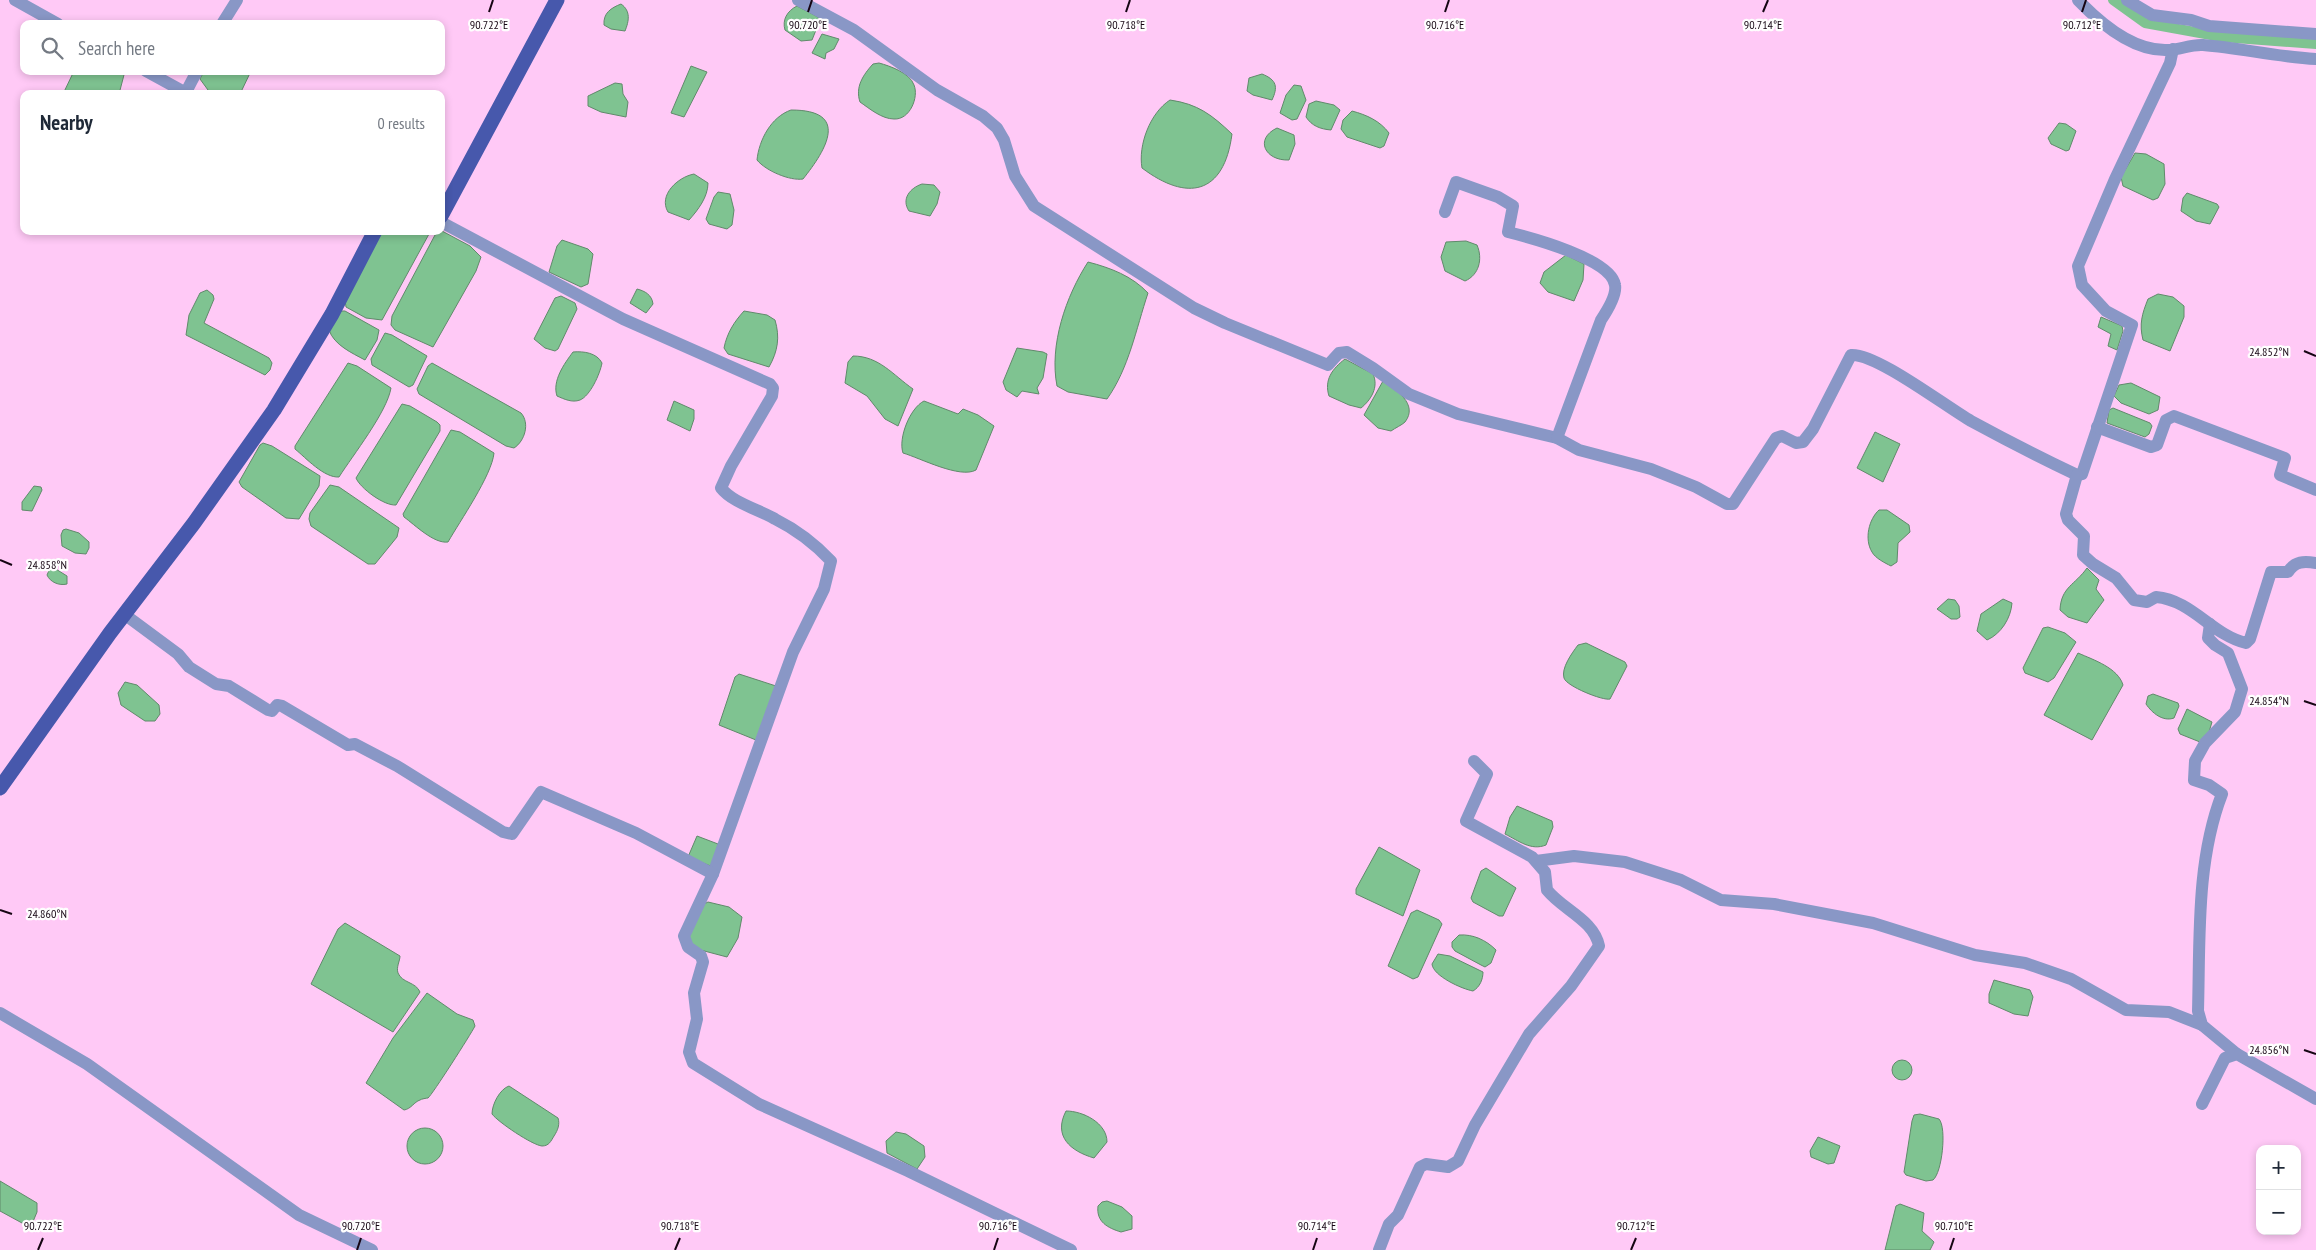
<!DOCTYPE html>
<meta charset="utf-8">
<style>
:root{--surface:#fff;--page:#f6f6f7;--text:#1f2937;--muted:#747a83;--line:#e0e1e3}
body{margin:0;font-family:"PT Sans Narrow",sans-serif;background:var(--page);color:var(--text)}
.controls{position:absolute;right:15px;bottom:15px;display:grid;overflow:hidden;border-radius:10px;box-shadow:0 2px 8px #0003}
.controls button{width:45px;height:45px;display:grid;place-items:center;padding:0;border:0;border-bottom:1px solid var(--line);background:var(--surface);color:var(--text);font:25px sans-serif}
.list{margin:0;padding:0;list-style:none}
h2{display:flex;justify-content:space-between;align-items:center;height:65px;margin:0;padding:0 20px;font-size:21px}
h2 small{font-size:16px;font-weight:400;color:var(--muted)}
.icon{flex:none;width:28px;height:28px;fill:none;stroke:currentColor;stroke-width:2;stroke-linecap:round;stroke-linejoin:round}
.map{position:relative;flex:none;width:2316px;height:1250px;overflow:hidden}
.search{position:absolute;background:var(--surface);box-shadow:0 2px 8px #0003;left:20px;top:20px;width:425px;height:55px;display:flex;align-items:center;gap:12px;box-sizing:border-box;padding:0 18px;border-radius:10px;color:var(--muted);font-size:19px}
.panel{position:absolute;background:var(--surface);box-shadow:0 2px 8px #0003;left:20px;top:90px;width:425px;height:145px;border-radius:10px}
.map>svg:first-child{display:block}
.water{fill:#7fc391;stroke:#608a6b}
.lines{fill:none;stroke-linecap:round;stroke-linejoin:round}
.canal{stroke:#7fc391;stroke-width:10}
.minor{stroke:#8997c6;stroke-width:12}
.major{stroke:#4758ac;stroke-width:15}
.ticks{fill:none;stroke:#160513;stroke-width:2}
.ticks-label{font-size:12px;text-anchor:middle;fill:#160513;stroke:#fefefe;stroke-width:4.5;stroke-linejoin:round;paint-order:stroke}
</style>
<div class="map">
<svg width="2316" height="1250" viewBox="0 0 2316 1250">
<rect width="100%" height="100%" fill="#ffc9f6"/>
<g class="water">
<path d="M621,4c10,7 8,17 4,27l-14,-2 -7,-4c-1,-12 7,-17 17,-21z"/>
<path d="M797,6l21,11 2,3 -8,20 -11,1 -16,-11c-3,-10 2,-19 12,-24z"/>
<polygon points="822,34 839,39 834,49 826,53 825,59 812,53"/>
<path d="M879,63c11,3 31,10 35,22 5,12 -4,35 -20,34 -12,0 -24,-10 -34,-17 -5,-15 3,-27 13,-38z"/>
<polygon points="691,66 707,72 684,117 671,113"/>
<polygon points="74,71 125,71 119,94 63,94"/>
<polygon points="204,71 251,71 240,94 207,94 208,90 200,79"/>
<path d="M1262,74c15,6 16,13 10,26l-19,-5 -6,-4 2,-13z"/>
<polygon points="615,83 622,84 623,94 628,102 626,117 601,112 588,106 588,96"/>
<polygon points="1294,85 1301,86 1306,100 1297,119 1292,120 1280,113 1286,95"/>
<path d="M1170,100c28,4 42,15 62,34 -8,61 -45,68 -90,34 -4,-23 8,-55 28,-68z"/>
<path d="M1316,101l18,4 6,5 -9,20c-11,-1 -19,-4 -25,-13l3,-13z"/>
<path d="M791,110c59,0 36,39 12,69 -13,2 -37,-8 -46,-19 2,-20 14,-43 34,-50z"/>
<path d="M1352,111c15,4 28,10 37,22l-5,13 -4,2 -33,-11 -6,-8 2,-9z"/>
<polygon points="2059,123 2066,124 2076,131 2069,150 2066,151 2051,144 2048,138"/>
<path d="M1277,128l17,7 1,9 -6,16c-24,1 -35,-21 -12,-32z"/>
<polygon points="2135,153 2146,154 2164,164 2165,184 2158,198 2153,200 2123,186 2121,177"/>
<path d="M694,174l14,9c0,14 -10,27 -19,37l-21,-8c-10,-17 10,-35 26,-38z"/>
<path d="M922,184l12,1 6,7 -3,12 -7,12 -21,-5c-8,-12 1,-23 13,-27z"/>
<polygon points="718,192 730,194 734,210 732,225 727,229 709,224 706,219 714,197"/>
<polygon points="2187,193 2217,204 2219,207 2210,224 2196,221 2181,211 2183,198"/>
<polygon points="380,231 428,231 429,234 382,320 366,318 346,307 345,300"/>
<polygon points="442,231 470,246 481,257 476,271 433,347 395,330 391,325 392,316 435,235"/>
<polygon points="562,240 588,249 593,254 588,284 581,287 549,272 557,246"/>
<path d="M1466,241l11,4c6,14 2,30 -12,36l-20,-10 -4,-14 5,-15z"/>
<polygon points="1566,255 1584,264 1583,280 1574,301 1548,292 1540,283 1544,272"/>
<path d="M1088,262c23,6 44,14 60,31 -12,36 -19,75 -41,106l-39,-7 -11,-6c-8,-41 9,-90 31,-124z"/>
<path d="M637,289c8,2 15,6 16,15l-7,9 -16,-10z"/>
<polygon points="207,290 213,295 214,299 204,323 269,358 272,363 270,370 265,375 186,335 189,315 200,293"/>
<path d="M2158,294l15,3 11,9v11l-14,34 -27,-11c-4,-16 -1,-26 5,-41z"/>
<polygon points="561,296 575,303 577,309 558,349 555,351 545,348 534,339 555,298"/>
<path d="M341,311h4l34,19 -2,10 -12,20c-13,-7 -31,-15 -36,-30z"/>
<path d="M744,311l23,4 8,5c5,17 3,31 -6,47l-41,-13 -4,-6c3,-15 10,-26 20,-37z"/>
<polygon points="2101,317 2122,326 2123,331 2117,350 2108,346 2111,334 2098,327"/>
<polygon points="385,333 392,335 427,356 413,385 409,387 372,365 371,359"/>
<polygon points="1017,348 1043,352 1047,354 1043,378 1037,388 1039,394 1022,391 1017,397 1006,390 1003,382"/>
<path d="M573,352c11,-1 24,1 29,11 -2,11 -12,33 -22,37 -8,3 -16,-1 -23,-4 -5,-15 7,-32 16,-44z"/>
<path d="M853,356c26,0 40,19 60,33l-15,37 -13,-7 -18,-23 -22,-13 3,-21z"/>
<path d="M1345,359l28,15c6,13 -2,26 -12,34l-12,-3 -20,-9c-5,-16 3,-27 16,-37z"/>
<path d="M348,363l9,3 34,22c-4,24 -38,67 -52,89 -15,1 -33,-19 -44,-28v-3z"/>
<path d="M432,363l89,50c9,10 4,28 -7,35l-8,-2 -87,-52 -2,-5 11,-23z"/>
<path d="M1383,381c12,8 36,23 22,41 -3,3 -10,6 -14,9l-13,-3 -14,-13z"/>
<polygon points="2131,383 2160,397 2158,410 2149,414 2121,403 2114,396 2119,385"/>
<polygon points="674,401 694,410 694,419 690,431 667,420"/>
<path d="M924,401l34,13 5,-5 15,6 16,11 -18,44c-16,9 -56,-12 -73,-17 -5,-15 7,-45 21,-52z"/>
<path d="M402,404l8,2 27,16 3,3v6l-44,74c-12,1 -36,-17 -40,-27z"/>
<polygon points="2113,408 2150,423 2152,426 2149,434 2145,437 2107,423 2109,410"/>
<path d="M451,430l9,2 34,21c-2,22 -34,68 -46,89 -14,2 -33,-17 -44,-25l-1,-3z"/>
<polygon points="1875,432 1900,444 1883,482 1857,468"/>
<polygon points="263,443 272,446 320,476 319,486 299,519 286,518 242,487 239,482 260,445"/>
<polygon points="330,485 339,487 399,528 397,537 375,564 368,564 311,526 309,519 310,513"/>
<polygon points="34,486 41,487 42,490 32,511 22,510 22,502"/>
<path d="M1879,510h8l22,15 1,7 -12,11 -1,19 -6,4c-6,-3 -16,-8 -19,-14 -8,-13 -3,-33 7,-42z"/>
<polygon points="66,529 79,533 89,542 89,548 86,554 75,553 62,546 61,535 63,530"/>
<path d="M51,566l16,10v8c-8,2 -17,-2 -20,-9z"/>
<path d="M2087,568l12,12 -3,9 8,11 -17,23 -19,-6 -8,-7c1,-23 15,-25 27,-42z"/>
<polygon points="1948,599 1955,600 1959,606 1960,617 1957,619 1951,619 1937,609"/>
<path d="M2003,599l9,4c-1,15 -11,31 -25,37l-10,-9 4,-17z"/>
<polygon points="2048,627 2065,633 2076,642 2054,678 2048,682 2025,673 2023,668 2043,628"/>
<path d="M1586,643l39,19 2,4 -17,33c-7,2 -44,-13 -46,-21 -3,-10 8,-25 14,-33z"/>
<path d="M2078,653c16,7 40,15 45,32l-31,55 -48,-25z"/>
<polygon points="739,674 776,686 756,740 719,725 735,677"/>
<polygon points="125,682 137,685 159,705 160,714 155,721 145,721 121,705 118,693"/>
<path d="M2153,694l25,9 1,3 -5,12c-11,4 -22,-5 -28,-14l2,-8z"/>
<polygon points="2187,709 2212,722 2209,732 2200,742 2180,734 2178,729"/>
<path d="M1517,806l35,15 1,6 -7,18c-15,6 -27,-4 -41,-11l5,-17z"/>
<polygon points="697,836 718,844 713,867 688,857"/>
<polygon points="1379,847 1420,870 1403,916 1356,894 1356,889"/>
<polygon points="1486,868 1516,888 1503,916 1499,916 1473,902 1471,898 1481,871"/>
<polygon points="708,902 729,907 742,917 738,938 727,957 693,948 687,936 704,904"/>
<polygon points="1417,910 1439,920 1442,924 1418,977 1413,979 1388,966 1411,913"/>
<path d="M345,923l55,33c0,5 -4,11 -2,17 4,10 18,9 22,19l-27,40 -82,-48 27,-55z"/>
<path d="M1459,935c14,-1 27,5 37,15l-5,13 -6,4 -4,-2 -26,-14 -3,-4v-5z"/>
<path d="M1438,954l12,2 33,16c0,7 -3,15 -10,19 -11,-2 -40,-15 -41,-27z"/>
<polygon points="1994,980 2030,990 2033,997 2028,1016 2014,1014 1989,1003 1989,994"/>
<path d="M427,993l30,21 16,6 2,6c-4,8 -43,69 -47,72 -1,0 -7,1 -8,2 -6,2 -9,9 -16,10l-38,-27 27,-45z"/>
<circle cx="1902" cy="1070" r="10"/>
<path d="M509,1086l49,32c2,6 0,12 -4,18 -3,5 -5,10 -12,10 -10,-1 -44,-24 -50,-32 0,-10 8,-25 17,-28z"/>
<path d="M1066,1111c17,0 41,12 41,31l-13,16c-24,-7 -41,-22 -28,-47z"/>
<path d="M1920,1114l19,5c8,9 3,54 -6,61l-7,1 -20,-6 -2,-3 8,-51 2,-6z"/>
<circle cx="425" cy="1146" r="18"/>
<polygon points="896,1132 906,1134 924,1146 925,1157 917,1169 887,1153 886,1141"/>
<polygon points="1818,1137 1840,1146 1834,1163 1828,1164 1811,1157 1810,1151"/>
<polygon points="0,1181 37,1203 37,1212 32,1224 22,1223 0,1211"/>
<path d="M1107,1201l15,6 10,9v13l-11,3c-13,-4 -25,-10 -23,-26l4,-4z"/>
<polygon points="1900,1204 1924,1213 1922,1231 1934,1242 1930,1250 1885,1250 1896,1206"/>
</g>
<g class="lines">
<polyline class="canal" points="2113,0 2145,23 2222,37 2316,44"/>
<g class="minor">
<polyline points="15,0 58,24"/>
<path d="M798,0l56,30 83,60 46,26 14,12 7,12 11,36 19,30 160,102 31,15 103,42 11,-12 8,-1 26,16 36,26 49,20 99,24 22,12 72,19 45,18 31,17h6l43,-66 6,-2 14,7 7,-1 10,-13 38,-74c25,-2 94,51 120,66 35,19 70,37 106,54l5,-1 50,-149 -26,-14 -24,-26 -4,-19 37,-87 55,-116 3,-14"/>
<path d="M2078,0c22,23 53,50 87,50 13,1 25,-6 38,-5 38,3 74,12 113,14"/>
<polyline points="2127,0 2152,15 2191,20 2209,26 2316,34"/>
<polyline points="222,24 237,0"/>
<polyline points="146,71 188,94"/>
<polyline points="186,92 197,71"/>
<path d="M1445,212l11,-30 42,15 15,9 -5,26c24,6 103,27 107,53 2,10 -8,26 -14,35l-44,118"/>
<path d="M441,222l182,97 147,65 3,4 -1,8 -41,70 -10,22c12,15 37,21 54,31 20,10 41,26 56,42l-7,28 -31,63 -80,222 -29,62 4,11 13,9 2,6 -9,31 3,26 -8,33 4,11 66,41 149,67 163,79"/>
<polyline points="2097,427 2151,447 2157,445 2166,420 2174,416 2285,458 2280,475 2316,490"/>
<path d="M2077,475l-11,39 2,6 16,16 -1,19 10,9 23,14 18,22 13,2 9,-5c36,3 56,38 90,46l4,-4 21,-67h17c7,-11 16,-11 28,-9"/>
<polyline points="124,614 178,654 189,667 216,684 229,686 268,710 272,711 277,705 282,706 348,745 355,744 397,766 503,832 512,834 541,792 636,833 713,874"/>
<path d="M2210,624l-2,14 7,7 13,8 14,36 -7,23 -30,31 -10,18 -1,19 15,5 13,9c-26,67 -22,146 -24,217l4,14 35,29"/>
<polyline points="1536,861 1574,856 1625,862 1681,880 1721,900 1774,904 1873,923 1975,955 2025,963 2071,979 2126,1010 2169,1012 2202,1025"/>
<polyline points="0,1013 87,1064 299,1215 372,1250"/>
<polyline points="2202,1104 2225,1058 2237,1054 2316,1099"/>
<path d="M1379,1250l10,-26 9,-9 22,-48 6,-3 22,3 10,-6 17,-36 54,-91 42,-48 28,-40c-5,-26 -36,-36 -52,-56l-2,-18 -13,-15 -66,-36 21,-47 -13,-13"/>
</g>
<g class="major">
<polyline points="441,216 557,0"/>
<polyline points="0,788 110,633 194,523 274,410 332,314 375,231"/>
</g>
</g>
<path class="ticks" d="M489,12l4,-12M808,12l4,-12M1126,12l4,-12M1445,12l4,-12M1763,12l5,-12M2082,12l4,-12M2304,351l12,5M0,560l12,5M2304,701l12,4M0,910l12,4M2304,1050l12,4M38,1250l5,-12M357,1250l4,-12M675,1250l5,-12M994,1250l4,-12M1313,1250l4,-12M1631,1250l5,-12M1950,1250l4,-12"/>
<g class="ticks-label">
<text x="489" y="29">90.722°E</text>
<text x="808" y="29">90.720°E</text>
<text x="1445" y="29">90.716°E</text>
<text x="1126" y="29">90.718°E</text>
<text x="1763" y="29">90.714°E</text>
<text x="2082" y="29">90.712°E</text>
<text x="2269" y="356">24.852°N</text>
<text x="47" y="569">24.858°N</text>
<text x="2269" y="705">24.854°N</text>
<text x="47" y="918">24.860°N</text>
<text x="2269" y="1054">24.856°N</text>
<text x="43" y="1230">90.722°E</text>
<text x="361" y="1230">90.720°E</text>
<text x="680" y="1230">90.718°E</text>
<text x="998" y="1230">90.716°E</text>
<text x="1317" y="1230">90.714°E</text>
<text x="1636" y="1230">90.712°E</text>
<text x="1954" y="1230">90.710°E</text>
</g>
</svg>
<div class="controls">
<button>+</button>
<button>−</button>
</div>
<div class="search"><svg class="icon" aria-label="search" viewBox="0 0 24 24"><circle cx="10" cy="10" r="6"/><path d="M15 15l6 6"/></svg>Search here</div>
<section class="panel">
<h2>Nearby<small>0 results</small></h2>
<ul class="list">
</ul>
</section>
</div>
